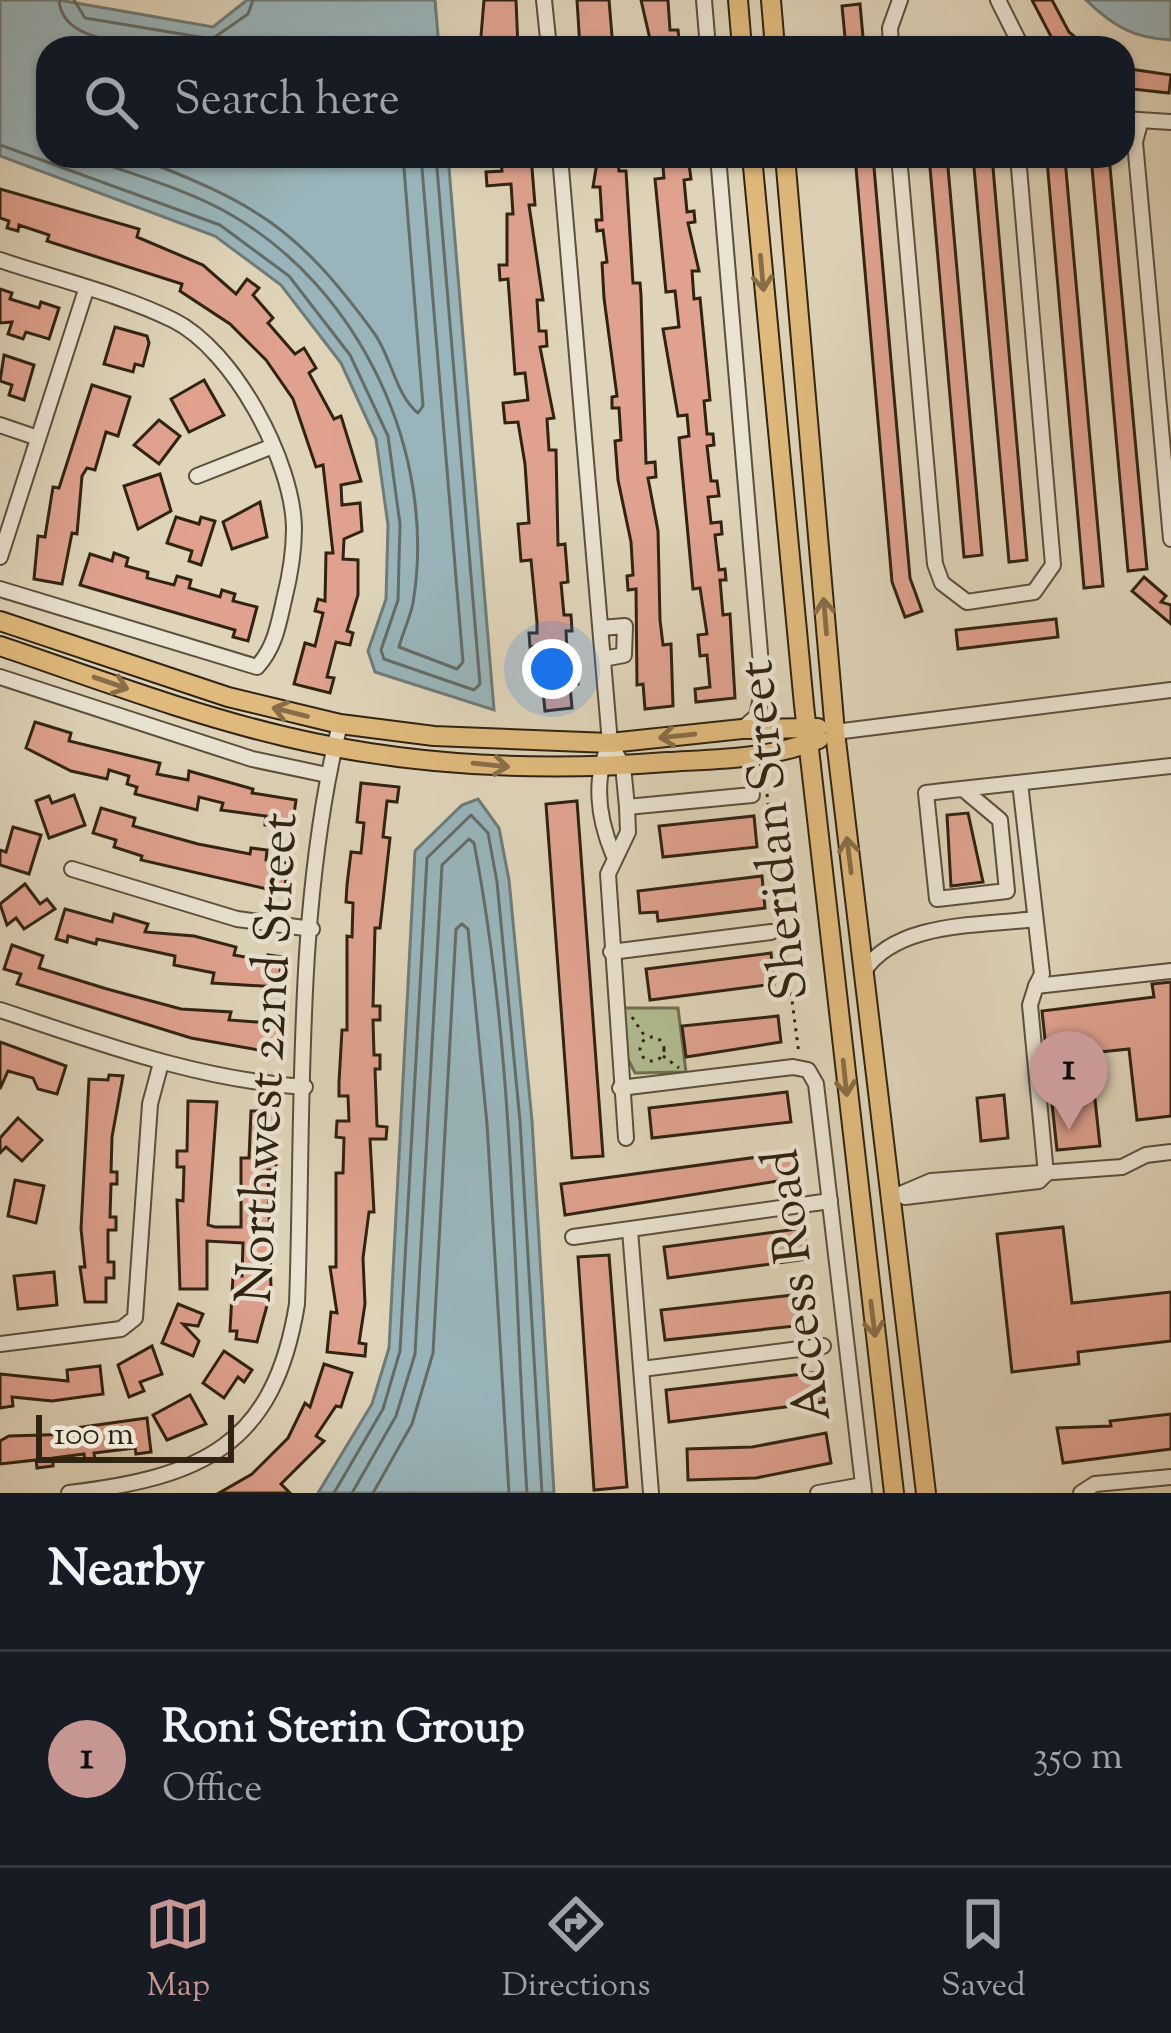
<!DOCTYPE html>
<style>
:root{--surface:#171b24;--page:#242831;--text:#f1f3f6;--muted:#9ea1a6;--line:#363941;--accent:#c59692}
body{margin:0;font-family:"Sorts Mill Goudy",serif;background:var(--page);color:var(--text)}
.scale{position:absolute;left:36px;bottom:30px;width:198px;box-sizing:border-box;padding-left:12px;border:6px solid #302312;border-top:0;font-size:33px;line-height:42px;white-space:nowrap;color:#302312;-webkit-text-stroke:9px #eae3d2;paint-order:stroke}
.you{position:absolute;left:552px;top:669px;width:42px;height:42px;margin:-30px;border:9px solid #fff;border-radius:50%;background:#1a73e8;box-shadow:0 0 0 18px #1a73e833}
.badge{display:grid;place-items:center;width:78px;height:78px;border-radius:50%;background:var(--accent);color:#111;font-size:39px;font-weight:700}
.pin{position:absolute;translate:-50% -99px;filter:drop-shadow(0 3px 6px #0008)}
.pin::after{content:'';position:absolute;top:63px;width:42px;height:36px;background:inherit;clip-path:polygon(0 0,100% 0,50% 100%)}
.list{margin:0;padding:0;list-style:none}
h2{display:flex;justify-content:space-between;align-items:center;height:156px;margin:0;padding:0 48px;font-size:51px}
h2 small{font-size:39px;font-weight:400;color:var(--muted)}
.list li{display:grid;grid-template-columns:78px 1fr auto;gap:36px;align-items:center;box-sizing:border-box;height:216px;padding:0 48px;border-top:3px solid var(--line)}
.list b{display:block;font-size:45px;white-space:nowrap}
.list p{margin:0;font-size:39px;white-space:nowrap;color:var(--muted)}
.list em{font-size:39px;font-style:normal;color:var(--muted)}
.icon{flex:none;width:66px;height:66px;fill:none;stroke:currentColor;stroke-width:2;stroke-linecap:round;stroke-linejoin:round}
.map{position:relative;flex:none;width:1171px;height:1493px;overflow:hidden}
.search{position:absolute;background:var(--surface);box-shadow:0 3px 9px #0004;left:36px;right:36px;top:36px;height:132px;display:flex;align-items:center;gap:30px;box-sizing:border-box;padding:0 42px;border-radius:36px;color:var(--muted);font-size:45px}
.sheet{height:372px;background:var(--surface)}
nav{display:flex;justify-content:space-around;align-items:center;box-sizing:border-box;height:168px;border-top:3px solid var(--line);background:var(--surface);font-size:33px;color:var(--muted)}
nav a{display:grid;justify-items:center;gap:6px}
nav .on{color:var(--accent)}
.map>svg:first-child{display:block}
.green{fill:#b1bd90;stroke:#707051;stroke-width:3}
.water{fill:#99b5bb;stroke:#6f7b77;stroke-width:3}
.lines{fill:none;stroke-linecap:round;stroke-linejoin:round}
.shore{stroke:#646c66;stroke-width:3}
.building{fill:#e0a28f;stroke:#302312;stroke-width:3}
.minor-casing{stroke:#5c4f3c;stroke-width:18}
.major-casing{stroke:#302312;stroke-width:22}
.path{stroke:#302312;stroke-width:3;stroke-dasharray:3 6;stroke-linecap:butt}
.minor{stroke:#eae3d2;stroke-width:14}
.major{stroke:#e0ba7c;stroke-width:18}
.oneway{stroke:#886e47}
.labels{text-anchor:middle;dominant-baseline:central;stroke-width:9;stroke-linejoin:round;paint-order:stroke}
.street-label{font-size:51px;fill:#302312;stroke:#eae3d2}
</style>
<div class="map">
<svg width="1171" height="1493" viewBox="0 0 1171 1493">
<rect width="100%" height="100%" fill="#dfd4b9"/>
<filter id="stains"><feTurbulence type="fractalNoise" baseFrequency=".00167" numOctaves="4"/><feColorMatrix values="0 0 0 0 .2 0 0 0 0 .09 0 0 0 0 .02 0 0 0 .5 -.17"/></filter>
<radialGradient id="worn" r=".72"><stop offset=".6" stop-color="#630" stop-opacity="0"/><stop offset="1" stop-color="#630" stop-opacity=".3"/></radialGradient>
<polygon class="green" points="623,1008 678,1008 686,1072 635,1073 626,1055"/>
<g class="water">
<polygon points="0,0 59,0 213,27 247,0 435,0 439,48 48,48 48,156 448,156 494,710 375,672 368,651 386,599 388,525 376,439 341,363 281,285 215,236 0,156"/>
<path d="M1086,0h85v40c-38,-2 -58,-14 -85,-40z"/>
<polygon points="478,799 499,828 509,880 532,1121 554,1493 318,1493 372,1404 389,1348 415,851 462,805"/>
</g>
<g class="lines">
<g class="shore">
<path d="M59,0c3,43 68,41 101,48"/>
<polyline points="74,0 85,18 212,39 248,14 253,0"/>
<polyline points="0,145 220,225 289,276 350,355 388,436 400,524 398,600 381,650 384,659 474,690 480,684 436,156"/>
<path d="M83,156c47,18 101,32 145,57 132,74 210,241 185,390 -3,15 -10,29 -14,44l58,22 6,-7 -42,-506"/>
<path d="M133,156c122,47 163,70 241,177 17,23 22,63 44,80l5,-7 -20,-250"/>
<polyline points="334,1493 383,1409 400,1351 427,858 471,815 488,833 497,882 520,1121 542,1493"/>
<path d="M352,1493l44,-77 19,-62 27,-489 27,-26 5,4c41,212 39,435 53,650"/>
<polyline points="373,1493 412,1424 433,1353 456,929 462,924 468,929 487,1124 509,1493"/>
</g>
</g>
<g class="building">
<polygon points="484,0 516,0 518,48 480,48"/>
<polygon points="577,0 609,0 613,48 580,48"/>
<polygon points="641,0 668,0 670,30 678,30 680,48 652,48"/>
<polygon points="1032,0 1052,0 1069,32 1088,48 1057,48"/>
<polygon points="860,4 864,48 846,48 842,6"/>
<polygon points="1123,68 1171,75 1169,93 1123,88"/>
<polygon points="501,156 531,156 535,205 529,205 543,300 537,300 539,331 546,331 547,346 540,347 554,418 547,419 549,450 556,450 558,545 565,544 568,582 561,583 564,615 571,615 572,631 566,631 568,667 576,666 578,684 570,685 572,708 545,711 538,646 530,647 529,633 537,633 537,622 531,560 521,561 518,524 529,523 525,464 518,422 505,423 503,403 528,400 525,373 515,374 508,279 500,280 499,265 507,265 507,214 513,214 511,184 487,186 486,172 502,171"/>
<polygon points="598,156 618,156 619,171 626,171 633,283 640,283 641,295 646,463 655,462 656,477 648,478 658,531 660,620 663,645 671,644 673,706 645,709 643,684 637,685 636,589 628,590 627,576 633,575 631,542 618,480 615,441 621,440 619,408 612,408 612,397 617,396 604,298 602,263 607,262 603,230 597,231 596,220 602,220 600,187 593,187"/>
<polygon points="662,156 682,156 683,165 689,164 691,179 684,180 687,212 694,211 695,222 688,223 699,271 692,271 694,299 700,298 710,400 704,401 707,434 713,434 714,445 707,446 711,481 717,481 719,496 708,497 711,523 721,522 722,534 715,535 719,570 725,569 726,580 720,580 723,615 730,614 735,698 696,702 695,689 710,687 707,655 700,656 698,635 707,634 700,588 693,589 679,438 689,436 687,415 678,416 663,329 679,327 675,291 666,292 655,179 664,178"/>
<polygon points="855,156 873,156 910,578 922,611 905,617 892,582"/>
<polygon points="929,156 947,156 982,555 964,557"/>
<polygon points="973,156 992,156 1027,560 1009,562"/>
<polygon points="1091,156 1109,156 1147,569 1128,571"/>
<polygon points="1065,159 1103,586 1084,588 1047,160"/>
<polygon points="0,189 139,229 137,237 203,265 236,294 247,279 259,288 253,295 273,318 268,323 295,354 304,348 316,368 309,373 334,419 341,416 361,481 341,485 342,505 360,503 362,531 344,539 343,559 358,560 358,595 347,631 353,633 350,645 336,642 327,677 334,678 330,693 294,684 305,643 315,646 323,613 315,611 318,599 325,601 326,553 333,553 323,465 316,467 293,399 266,360 230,324 180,291 182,284 47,241 49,235 19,225 18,231 7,228 9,221 0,218"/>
<polygon points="0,289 12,293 10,299 39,308 41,302 59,308 49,339 26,332 23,339 8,334 12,322 0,323"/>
<polygon points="115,327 147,336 149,343 143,366 135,364 133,372 104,364"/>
<polygon points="4,355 34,365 24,400 9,395 12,385 0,381"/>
<polygon points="204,380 224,415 189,432 171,399"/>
<polygon points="92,385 130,397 118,436 106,432 95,470 87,468 82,476 77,534 72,533 62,584 34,579 38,536 45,537 53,487 59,488"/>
<polygon points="159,420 180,436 159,464 134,445"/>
<polygon points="160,474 171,511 138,529 124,486"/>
<polygon points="260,502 267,537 232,549 223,522"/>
<polygon points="176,517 199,524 201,517 215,521 201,565 189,561 192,551 167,543"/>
<polygon points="114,553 128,558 126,566 148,572 147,578 174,585 177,576 191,580 189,588 220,597 222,590 235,594 233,601 257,607 248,641 233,637 235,630 80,585 90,554 112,561"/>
<polygon points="1144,577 1166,596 1161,602 1171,605 1171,624 1132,591"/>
<polygon points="1056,619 1058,637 958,649 956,630"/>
<polygon points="35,722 71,733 69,741 160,763 157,774 188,780 189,771 253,789 252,793 296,800 292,828 265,825 266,816 221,810 223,803 199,797 197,810 135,794 137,787 127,784 129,776 109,770 107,779 71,771 26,748"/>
<polygon points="361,783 399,787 397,802 387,801 383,837 390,838 380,928 375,928 373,1006 380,1006 380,1020 373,1020 374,1055 380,1055 380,1069 375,1069 377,1126 387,1127 386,1139 370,1139 374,1212 369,1212 363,1258 365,1304 359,1343 366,1344 365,1356 327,1352 331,1312 337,1313 330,1267 336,1267 336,1173 343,1173 344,1138 336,1137 337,1121 349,1121 348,1096 339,1096 339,1082 342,1030 347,1030 347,936 352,937 353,903 346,902 347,885 351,852 361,853 364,823 357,822"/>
<polygon points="74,795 85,825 49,838 36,801 49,796 52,803"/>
<polygon points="577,801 603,1156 572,1158 546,804"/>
<polygon points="101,808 135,818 133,826 198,844 250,854 251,848 267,850 266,860 288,863 284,893 141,860 142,856 114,847 116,840 93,833"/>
<polygon points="968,813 983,882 951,886 947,815"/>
<polygon points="754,816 757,847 663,857 659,826"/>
<polygon points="13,827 41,835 29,874 0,865 0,850 6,852"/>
<polygon points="762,876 765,908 658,921 657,912 640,913 638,891"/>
<polygon points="25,884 40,904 47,899 55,909 24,929 16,918 7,925 0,904"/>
<polygon points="65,909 112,922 114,914 148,924 145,932 194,936 236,947 234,955 267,961 268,955 283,957 277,987 212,983 214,973 174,965 175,956 97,939 96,944 68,936 67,942 56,939"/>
<polygon points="12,945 43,956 39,968 107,989 181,1009 231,1012 229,1020 283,1024 281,1054 191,1038 17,984 21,974 4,969"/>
<polygon points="771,953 774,984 650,1000 646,969"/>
<polygon points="1171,982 1171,1116 1137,1120 1129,1049 1090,1053 1100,1146 1057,1150 1042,1011 1154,997 1152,984"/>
<polygon points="778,1016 781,1042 686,1057 682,1026"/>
<polygon points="0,1042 66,1066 57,1094 38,1089 33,1078 8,1071 0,1089"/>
<polygon points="109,1075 123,1076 112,1137 111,1172 117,1172 117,1184 111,1184 110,1217 116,1217 116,1230 108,1230 108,1262 114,1262 114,1278 106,1278 106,1302 85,1302 80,1267 85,1267 81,1229 89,1079 108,1080"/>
<polygon points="787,1092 791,1122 652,1138 649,1108"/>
<polygon points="1004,1095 1008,1138 981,1141 977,1098"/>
<polygon points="188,1101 217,1102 208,1225 215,1227 241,1227 241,1158 249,1158 251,1111 278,1111 278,1123 271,1123 270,1157 276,1157 276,1170 268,1170 271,1291 257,1342 236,1339 237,1331 230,1331 233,1276 242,1276 243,1243 207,1241 207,1289 180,1289 177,1200 183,1201 184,1167 177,1167 177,1151 187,1151"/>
<polygon points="18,1118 42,1140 22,1161 6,1147 0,1153 0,1138"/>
<polygon points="794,1152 797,1178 565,1215 561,1184"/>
<polygon points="15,1180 44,1186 36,1223 8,1216"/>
<polygon points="1063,1227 1072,1303 1171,1292 1171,1341 1078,1352 1079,1364 1012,1372 997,1234"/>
<polygon points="804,1228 807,1259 668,1278 664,1247"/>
<polygon points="609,1255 627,1487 594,1490 578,1257"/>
<polygon points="54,1272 57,1305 18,1309 14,1276"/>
<polygon points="802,1294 805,1325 665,1340 661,1310"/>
<polygon points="178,1304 203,1314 198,1326 183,1324 199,1341 193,1356 162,1343"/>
<polygon points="152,1346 162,1374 140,1382 144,1391 129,1397 118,1365"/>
<polygon points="224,1351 252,1370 244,1382 238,1377 224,1398 203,1383"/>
<polygon points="324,1364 352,1373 341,1407 336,1406 316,1436 324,1441 281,1484 290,1493 219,1493 252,1474 288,1438 305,1403 310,1407"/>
<polygon points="100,1366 103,1394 52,1401 12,1397 13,1406 0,1408 0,1374 68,1381 67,1370"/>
<polygon points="821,1372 824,1402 669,1422 666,1390"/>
<polygon points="190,1395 206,1424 167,1440 153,1415"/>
<polygon points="1171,1414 1171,1449 1063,1463 1057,1428 1111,1426 1110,1421"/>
<polygon points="147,1418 151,1452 136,1454 135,1448 94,1453 95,1460 85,1461 84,1454 53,1458 53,1466 37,1468 36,1460 0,1464 0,1441 9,1436 76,1434 75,1428"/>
<polygon points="826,1433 831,1463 756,1478 688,1480 687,1449 752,1447"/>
</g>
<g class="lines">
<defs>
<g id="minor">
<polyline points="544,0 549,48"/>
<polyline points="704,0 708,48"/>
<polyline points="998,0 1022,48"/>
<polyline points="891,48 890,28 900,0"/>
<polyline points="1123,119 1171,122"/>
<polyline points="1140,123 1135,142 1171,539"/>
<polyline points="560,156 610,743 623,766 627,807 628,832 608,874 626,1138"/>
<polyline points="718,156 763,688 757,716 742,729"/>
<polyline points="899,156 935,564 942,583 967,602 1034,592 1053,565 1018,156"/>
<path d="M0,260c56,19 120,34 173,60 61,30 120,142 121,208 0,25 -4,48 -10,72 -6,26 -9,47 -27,67l-257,-78"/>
<polyline points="0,425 38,438"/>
<polyline points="197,476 273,446"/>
<polyline points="0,557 86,290"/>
<polyline points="601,628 625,626 624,655 603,659"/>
<polyline points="0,677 252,759 327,775"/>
<polyline points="835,732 1171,690"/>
<path d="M610,743c-17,35 -12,75 3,111"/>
<polyline points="1020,783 1042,974 1036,986 1171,971"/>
<polyline points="963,789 1000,820 1007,891 937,899 926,793 943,791 1171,766"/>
<polyline points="627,807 752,795"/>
<polyline points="72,869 237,919 312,929"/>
<polyline points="611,952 771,932"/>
<path d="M864,971c33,-50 116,-45 171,-52"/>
<polyline points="1036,986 1030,1005 1046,1174"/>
<path d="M0,1010c100,33 198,70 305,77"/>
<polyline points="620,1088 793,1067 808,1070 816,1084 864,1493"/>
<polyline points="905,1197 1039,1181 1046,1174"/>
<polyline points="891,1198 931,1181 1122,1167 1146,1155 1171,1152"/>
<polyline points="630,1230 651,1493"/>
<polyline points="573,1237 830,1201"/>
<polyline points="0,1344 121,1329 135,1318 150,1104 161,1063"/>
<polyline points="642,1369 823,1346"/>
<path d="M69,1493c133,-16 205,-47 228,-189 7,-190 -3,-394 43,-580"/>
<polyline points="818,1493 863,1485"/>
<polyline points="1081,1493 1095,1484 1171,1477"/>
</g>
<g id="major">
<polyline points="738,0 742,48"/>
<polyline points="771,0 775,48"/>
<polyline points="752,156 804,705 894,1493"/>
<polyline points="785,156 835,732 926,1493"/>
<polyline points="0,621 228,697 340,724 434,736 610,743 742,729 818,728"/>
<path d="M0,646c95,32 189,68 287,91 123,29 253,35 380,25 50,-3 105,-3 152,-23"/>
</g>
</defs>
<use href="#minor" class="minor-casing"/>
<use href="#major" class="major-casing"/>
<g class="path">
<polyline points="767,794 782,923"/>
<polyline points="784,939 799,1054"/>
<polyline points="632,1017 646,1038"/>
<circle cx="652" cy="1049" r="12"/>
<polyline points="663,1056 679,1068"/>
</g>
<use href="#minor" class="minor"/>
<use href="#major" class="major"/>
</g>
<defs><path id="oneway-shaft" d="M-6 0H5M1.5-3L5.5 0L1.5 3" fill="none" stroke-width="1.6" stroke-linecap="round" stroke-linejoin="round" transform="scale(3)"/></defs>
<g class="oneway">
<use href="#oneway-shaft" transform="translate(762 273) rotate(85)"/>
<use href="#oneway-shaft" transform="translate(825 616) rotate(-95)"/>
<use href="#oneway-shaft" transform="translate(111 683) rotate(19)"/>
<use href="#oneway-shaft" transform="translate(290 712) rotate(-166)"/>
<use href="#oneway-shaft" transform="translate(677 736) rotate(174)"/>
<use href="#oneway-shaft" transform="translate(491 765) rotate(6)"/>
<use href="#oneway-shaft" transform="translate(849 855) rotate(-97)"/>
<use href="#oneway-shaft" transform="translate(845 1078) rotate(84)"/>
<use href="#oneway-shaft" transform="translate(873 1319) rotate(83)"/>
</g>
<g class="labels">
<g class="street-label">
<text transform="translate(776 830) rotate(-96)">Sheridan Street</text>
<text transform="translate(270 1058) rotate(-87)">Northwest 22nd Street</text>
<text transform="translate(800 1285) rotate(-97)">Access Road</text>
</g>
</g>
<rect width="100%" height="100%" filter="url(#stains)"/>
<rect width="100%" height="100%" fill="url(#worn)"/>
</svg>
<div class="scale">100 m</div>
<div class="you"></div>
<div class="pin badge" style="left:1069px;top:1130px">1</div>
<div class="search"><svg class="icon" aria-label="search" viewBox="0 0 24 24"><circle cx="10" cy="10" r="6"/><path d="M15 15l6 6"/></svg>Search here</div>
</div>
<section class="sheet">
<h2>Nearby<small></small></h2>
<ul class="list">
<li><span class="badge">1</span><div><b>Roni Sterin Group</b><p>Office</p></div><em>350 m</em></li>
</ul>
</section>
<nav>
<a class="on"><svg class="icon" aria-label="map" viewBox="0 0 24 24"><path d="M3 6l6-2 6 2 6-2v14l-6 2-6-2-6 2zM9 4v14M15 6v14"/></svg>Map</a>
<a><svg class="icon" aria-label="directions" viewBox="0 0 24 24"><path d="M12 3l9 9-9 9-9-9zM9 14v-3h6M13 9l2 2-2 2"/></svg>Directions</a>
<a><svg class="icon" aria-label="saved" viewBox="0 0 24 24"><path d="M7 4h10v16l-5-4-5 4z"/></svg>Saved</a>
</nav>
